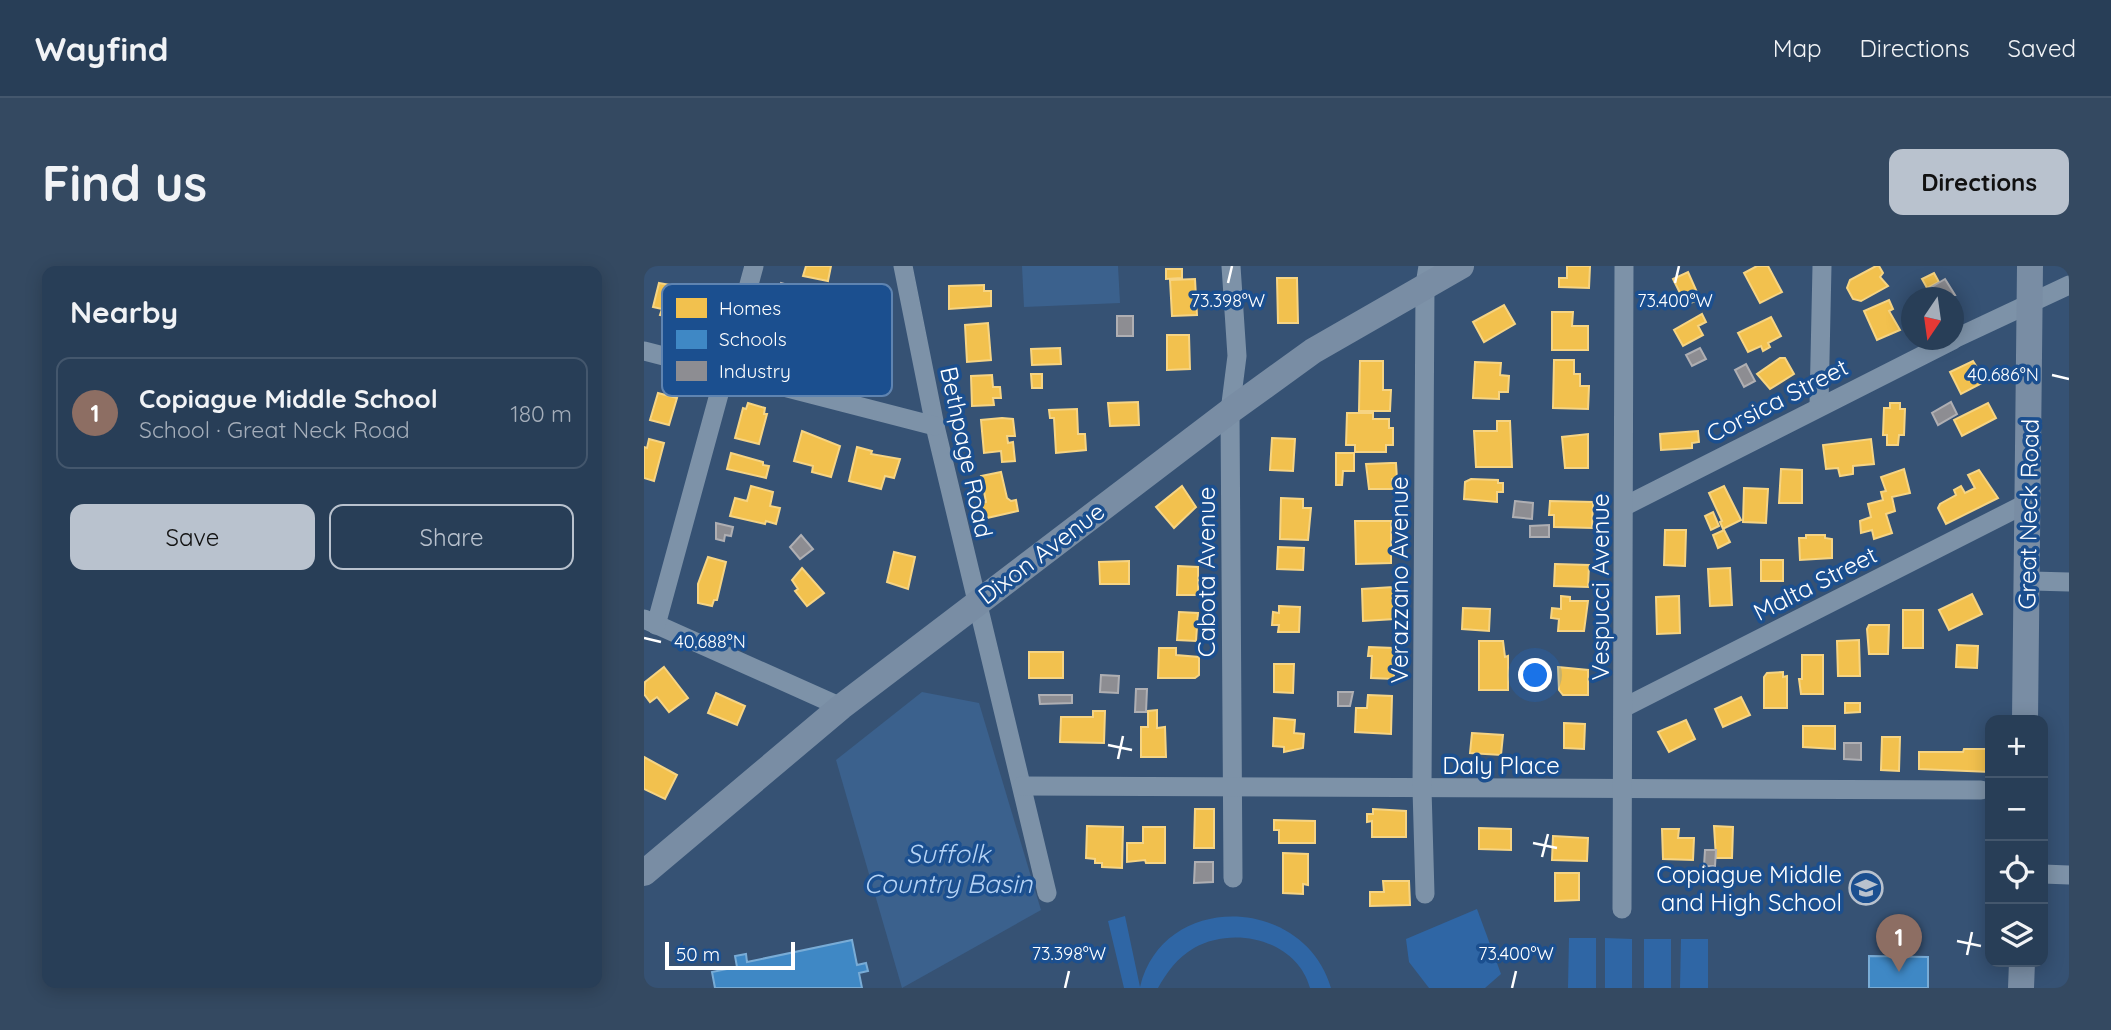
<!DOCTYPE html>
<meta charset="utf-8">
<style>
:root{--surface:#283e57;--page:#344961;--text:#f1f3f6;--muted:#a5aeba;--line:#44576d;--accent:#b9c2ce}
body{margin:0;font-family:Quicksand,sans-serif;background:var(--page);color:var(--text)}
.controls{position:absolute;right:21px;bottom:21px;display:grid;overflow:hidden;border-radius:14px;box-shadow:0 4px 18px #0003}
.controls button{width:63px;height:63px;display:grid;place-items:center;padding:0;border:0;border-bottom:2px solid var(--line);background:var(--surface);color:var(--text);font:35px sans-serif}
.compass{position:absolute;left:1257px;top:21px;width:63px;height:63px;border-radius:50%;background:var(--surface);box-shadow:0 4px 18px #0003;rotate:193deg}
.scale{position:absolute;left:21px;bottom:18px;width:130px;box-sizing:border-box;padding-left:7px;border:4px solid #fff;border-top:0;font-size:19px;line-height:24px;white-space:nowrap;color:#fff;-webkit-text-stroke:5px #1b4f8f;paint-order:stroke}
.you{position:absolute;left:892px;top:410px;width:24px;height:24px;margin:-18px;border:5px solid #fff;border-radius:50%;background:#1a73e8;box-shadow:0 0 0 10px #1a73e833}
.badge{display:grid;place-items:center;width:46px;height:46px;border-radius:50%;background:var(--accent);color:#fff;font-size:23px;font-weight:700}
.pin{position:absolute;translate:-50% -58px;filter:drop-shadow(0 2px 4px #0008)}
.pin::after{content:'';position:absolute;top:37px;width:24px;height:21px;background:inherit;clip-path:polygon(0 0,100% 0,50% 100%)}
.list{margin:0;padding:0;list-style:none}
h2{display:flex;justify-content:space-between;align-items:center;height:91px;margin:0;padding:0 28px;font-size:30px}
h2 small{font-size:23px;font-weight:400;color:var(--muted)}
.list li{display:grid;grid-template-columns:46px 1fr auto;gap:21px;align-items:center;box-sizing:border-box;height:112px;margin:0 14px 14px;padding:0 14px;border:2px solid var(--line);border-radius:14px}
.list b{display:block;font-size:26px;white-space:nowrap}
.list p{margin:0;font-size:23px;white-space:nowrap;color:var(--muted)}
.list em{font-size:23px;font-style:normal;color:var(--muted)}
.actions{display:flex;gap:14px;padding:21px 28px}
.actions a{flex:1;padding:16px 0;border:2px solid var(--accent);border-radius:14px;text-align:center;font-size:24px;color:var(--accent)}
.actions .main{background:var(--accent);color:#111}
.icon{flex:none;width:38px;height:38px;fill:none;stroke:currentColor;stroke-width:2;stroke-linecap:round;stroke-linejoin:round}
.map{position:relative;flex:none;width:1425px;height:722px;overflow:hidden;border-radius:14px}
header{display:flex;align-items:center;gap:42px;box-sizing:border-box;height:98px;padding:0 35px;background:var(--surface);border-bottom:2px solid var(--line)}
header strong{font-size:33px}
nav{display:flex;gap:38px;margin-inline-start:auto;font-size:24px}
.intro{display:flex;align-items:center;justify-content:space-between;box-sizing:border-box;height:168px;padding:0 42px}
h1{margin:0;font-size:49px}
.button{padding:18px 32px;border-radius:14px;background:var(--accent);color:#111;font-size:24px;font-weight:700}
main{display:flex;gap:42px;padding:0 42px}
aside{flex:1;background:var(--surface);border-radius:14px;box-shadow:0 4px 18px #0003}
.map>svg:first-child{display:block}
.green{fill:#2f66a5}
.water{fill:#3b618d}
.homes{fill:#f2c14e;stroke:#f6d483;stroke-width:2}
.schools{fill:#3f88c5;stroke:#79acd6;stroke-width:2}
.industry{fill:#8d8d92;stroke:#afafb3;stroke-width:2}
.lines{fill:none;stroke-linecap:round;stroke-linejoin:round}
.street{stroke:#7d92a8;stroke-width:19}
.secondary{stroke:#798da4;stroke-width:26}
.ticks{fill:none;stroke:#fff;stroke-width:2.5}
.labels{text-anchor:middle;dominant-baseline:central;stroke-width:7;stroke-linejoin:round;paint-order:stroke}
.street-label{font-size:24px;fill:#fff;stroke:#1b4f8f}
.poi-label{font-size:24px;fill:#fff;stroke:#1b4f8f;text-anchor:end}
.water-label{font-size:26px;font-style:italic;fill:#b5d3f5;stroke:#1b4f8f}
.key{fill:#1b4f8f;stroke:#5f84b1;stroke-width:2}
.key-label{font-size:19px;fill:#fff}
.ticks-label{font-size:18px;text-anchor:middle;fill:#fff;stroke:#1b4f8f;stroke-width:7;stroke-linejoin:round;paint-order:stroke}
</style>
<header>
<strong>Wayfind</strong>
<nav><a>Map</a><a>Directions</a><a>Saved</a></nav>
</header>
<div class="intro"><h1>Find us</h1><a class="button">Directions</a></div>
<main>
<aside>
<h2>Nearby<small></small></h2>
<ul class="list">
<li><span class="badge" style="background:#8d6e63">1</span><div><b>Copiague Middle School</b><p>School · Great Neck Road</p></div><em>180 m</em></li>
</ul>
<div class="actions"><a class="main">Save</a><a>Share</a></div>
</aside>
<div class="map">
<svg width="1425" height="722" viewBox="0 0 1425 722">
<rect width="100%" height="100%" fill="#365274"/>
<g class="green">
<polygon points="833,643 857,708 841,722 785,722 765,696 762,673"/>
<path d="M481,650l15,71c23,-96 164,-92 191,1h-21c-13,-48 -76,-63 -116,-40 -17,10 -27,24 -36,40h-34l-16,-67z"/>
<polygon points="925,672 952,672 952,722 924,722"/>
<polygon points="961,672 988,673 988,722 961,722"/>
<rect x="1000" y="673" width="27" height="49"/>
<polygon points="1037,673 1064,673 1064,722 1036,722"/>
</g>
<g class="water">
<polygon points="378,0 474,0 476,37 380,41"/>
<polygon points="278,426 335,437 397,644 258,722 192,494"/>
</g>
<g class="homes">
<polygon points="162,0 187,0 184,15 159,10"/>
<polygon points="923,0 946,0 945,22 915,21 915,12 923,12"/>
<polygon points="1113,0 1124,0 1138,26 1116,37 1100,7"/>
<polygon points="1232,0 1235,0 1239,7 1236,11 1244,20 1217,35 1209,33 1203,22 1206,14"/>
<polygon points="522,3 538,3 538,12 522,13"/>
<polygon points="1044,6 1056,33 1042,39 1029,13"/>
<polygon points="1290,7 1295,16 1283,22 1278,13"/>
<polygon points="633,12 653,12 654,57 634,57"/>
<polygon points="551,13 553,49 528,50 526,14"/>
<polygon points="15,17 66,26 60,53 46,51 47,46 40,45 39,49 27,46 26,51 16,49 18,43 9,41"/>
<polygon points="340,19 340,25 347,25 347,40 305,43 305,20"/>
<polygon points="1245,34 1249,43 1245,45 1256,64 1233,74 1220,45"/>
<polygon points="860,39 871,58 840,76 829,56"/>
<polygon points="908,46 929,46 928,60 944,60 944,84 908,84"/>
<polygon points="1058,48 1062,56 1054,60 1059,69 1039,80 1030,64"/>
<polygon points="1127,51 1137,70 1124,77 1126,81 1119,85 1117,80 1104,86 1094,67"/>
<polygon points="344,57 347,94 323,96 321,59"/>
<polygon points="523,69 545,69 546,103 523,104"/>
<polygon points="416,82 417,98 388,99 387,83"/>
<polygon points="1136,92 1141,92 1150,108 1126,123 1113,108"/>
<polygon points="910,94 930,94 930,108 936,108 936,120 945,120 944,143 909,142"/>
<polygon points="716,95 739,95 739,124 747,124 746,145 715,145"/>
<polygon points="1329,95 1334,103 1336,102 1340,116 1317,128 1306,106"/>
<polygon points="831,96 857,97 856,109 865,110 864,126 855,126 855,133 829,132"/>
<polygon points="387,108 398,108 398,122 388,122"/>
<polygon points="348,109 349,121 356,121 357,132 349,132 350,139 328,140 327,110"/>
<polygon points="14,127 33,132 25,159 6,154"/>
<polygon points="494,136 495,159 466,160 464,137"/>
<polygon points="104,137 121,142 120,148 123,148 115,178 91,172 99,142 102,143"/>
<polygon points="1246,137 1256,137 1256,143 1261,143 1260,169 1255,169 1254,179 1243,179 1243,169 1239,169 1240,142 1246,142"/>
<polygon points="1344,137 1352,152 1318,170 1310,154"/>
<polygon points="433,143 434,168 441,168 442,184 412,187 410,152 406,152 405,144"/>
<polygon points="703,147 729,147 729,153 745,153 745,162 749,162 749,179 742,179 742,186 711,186 711,179 702,179"/>
<polygon points="358,152 369,153 371,170 363,170 364,177 369,176 371,195 358,196 357,185 340,187 337,154"/>
<polygon points="853,155 866,155 868,201 832,201 830,165 853,165"/>
<polygon points="158,165 196,180 187,211 168,206 169,200 150,195"/>
<polygon points="1054,165 1055,176 1048,177 1048,182 1017,184 1016,168"/>
<polygon points="944,168 944,202 921,202 918,171"/>
<polygon points="628,172 651,173 649,205 626,204"/>
<polygon points="5,173 20,177 10,215 0,212 0,181 3,182"/>
<polygon points="1227,173 1230,198 1209,200 1209,208 1196,210 1194,202 1182,203 1179,179"/>
<polygon points="213,181 228,185 227,188 256,193 250,212 241,210 237,223 205,215"/>
<polygon points="87,187 119,196 119,199 125,200 122,212 83,203"/>
<polygon points="692,187 710,187 710,205 699,205 698,219 692,219"/>
<polygon points="747,197 752,197 753,213 748,213 749,223 725,223 722,198"/>
<polygon points="1137,203 1158,204 1158,237 1135,237"/>
<polygon points="1260,203 1266,227 1248,231 1251,245 1242,248 1248,267 1230,273 1228,264 1217,267 1216,255 1227,251 1224,238 1239,234 1237,226 1242,225 1237,211"/>
<polygon points="1335,204 1354,232 1302,258 1294,242 1296,238 1312,229 1310,224 1317,220 1321,227 1331,222 1324,209"/>
<polygon points="357,206 363,232 367,235 372,234 374,245 343,252 337,237 342,236 337,210"/>
<polygon points="827,213 854,214 854,217 859,217 859,226 853,226 853,236 820,233 821,216"/>
<polygon points="107,220 129,226 126,240 136,242 132,258 122,255 121,258 86,250 91,232 103,235"/>
<polygon points="538,220 552,241 530,262 512,241"/>
<polygon points="1080,220 1097,254 1079,263 1076,256 1078,255 1065,227"/>
<polygon points="1100,222 1124,223 1122,257 1099,256"/>
<polygon points="637,232 659,233 659,242 667,242 664,274 636,273"/>
<polygon points="906,235 949,236 948,262 910,261 910,249 905,249"/>
<polygon points="1069,246 1075,260 1067,264 1061,250"/>
<polygon points="711,255 747,255 747,297 712,298"/>
<polygon points="1021,264 1042,264 1041,300 1020,299"/>
<polygon points="1080,264 1086,276 1074,282 1069,269"/>
<polygon points="1162,269 1181,269 1181,272 1188,273 1188,292 1156,294 1155,272 1162,272"/>
<polygon points="634,281 660,282 659,304 633,303"/>
<polygon points="250,286 271,291 264,323 243,316"/>
<polygon points="64,291 82,296 73,334 70,334 68,340 54,337 54,318"/>
<rect x="1117" y="294" width="22" height="21"/>
<polygon points="485,295 485,318 456,318 455,296"/>
<polygon points="911,298 945,299 944,321 910,320"/>
<polygon points="534,300 554,301 554,329 533,329"/>
<polygon points="158,302 180,327 163,340 151,325 154,323 148,314"/>
<polygon points="1086,302 1088,339 1066,340 1064,303"/>
<polygon points="749,321 751,353 719,355 718,323"/>
<polygon points="1328,328 1338,348 1305,364 1295,344"/>
<polygon points="917,330 926,331 926,335 944,335 940,365 914,365 915,353 907,352 908,342 917,343"/>
<polygon points="1035,330 1036,367 1013,368 1012,331"/>
<polygon points="635,340 656,341 655,366 634,366 635,359 628,359 629,346 635,347"/>
<polygon points="819,342 846,343 845,365 818,363"/>
<rect x="1259" y="344" width="20" height="38"/>
<polygon points="535,346 554,347 552,375 533,374"/>
<polygon points="1225,359 1245,359 1244,388 1225,388 1223,363"/>
<polygon points="1215,374 1216,410 1194,410 1193,375"/>
<polygon points="835,375 859,375 861,391 864,390 864,424 835,424"/>
<polygon points="1313,379 1334,380 1333,402 1312,401"/>
<polygon points="725,381 750,382 750,413 727,412 728,390 724,390"/>
<polygon points="515,382 532,382 532,389 555,391 555,409 551,412 514,412"/>
<rect x="385" y="386" width="34" height="26"/>
<polygon points="1158,389 1179,389 1179,428 1157,428 1155,413 1158,413"/>
<polygon points="630,398 650,398 649,427 630,426"/>
<polygon points="20,401 44,432 25,446 13,431 6,436 0,428 1,416"/>
<polygon points="914,401 944,404 944,429 919,429 915,424"/>
<polygon points="1139,406 1139,411 1143,410 1143,442 1120,442 1120,411 1123,407"/>
<polygon points="72,427 101,440 93,459 64,447"/>
<polygon points="724,429 748,430 747,468 711,466 712,442 723,442"/>
<polygon points="1097,431 1106,449 1079,461 1071,443"/>
<polygon points="1201,437 1216,437 1216,446 1201,447"/>
<polygon points="513,444 513,462 521,461 522,491 497,491 497,461 504,461 504,445"/>
<polygon points="449,445 461,445 460,477 416,476 417,451 449,451"/>
<polygon points="630,452 651,454 650,467 660,468 659,482 640,486 640,481 629,480"/>
<polygon points="1042,454 1051,473 1025,486 1014,466"/>
<polygon points="920,457 941,458 940,483 920,482"/>
<polygon points="1159,460 1191,460 1191,483 1159,481"/>
<polygon points="828,467 859,469 857,489 826,487"/>
<polygon points="1238,471 1256,471 1255,505 1237,504"/>
<polygon points="1320,483 1346,483 1346,506 1275,503 1275,486 1319,486"/>
<polygon points="0,491 33,509 21,533 0,523"/>
<polygon points="551,543 570,543 570,582 550,582"/>
<polygon points="729,543 762,545 762,571 728,571 728,555 723,556 723,548 729,548"/>
<polygon points="630,554 671,555 671,577 635,577 635,564 630,564"/>
<polygon points="443,560 479,561 478,602 458,601 458,597 451,597 451,593 442,592"/>
<polygon points="1070,560 1089,561 1088,592 1072,592"/>
<polygon points="499,561 521,561 521,597 502,597 501,594 483,596 483,577 499,577"/>
<polygon points="835,562 867,563 867,584 835,583"/>
<polygon points="1018,563 1035,563 1034,572 1050,572 1049,594 1019,593"/>
<polygon points="909,570 944,572 943,595 908,594"/>
<polygon points="639,587 664,588 664,619 659,618 659,628 639,627"/>
<polygon points="911,607 935,607 935,634 911,635"/>
<polygon points="739,615 765,615 766,639 726,640 726,626 740,626"/>
</g>
<g class="schools">
<polygon points="208,674 213,699 222,697 224,705 215,707 218,722 71,722 68,706 93,701 91,690 102,688 103,696"/>
<polygon points="1225,690 1284,691 1284,722 1225,722"/>
</g>
<g class="industry">
<polygon points="1301,13 1311,29 1292,32 1286,22"/>
<polygon points="137,17 154,22 151,34 133,29"/>
<rect x="473" y="50" width="16" height="20"/>
<polygon points="1056,82 1062,93 1048,100 1042,89"/>
<polygon points="1102,98 1111,115 1100,121 1091,104"/>
<polygon points="1307,136 1313,148 1294,159 1288,147"/>
<polygon points="871,235 889,237 888,253 869,251"/>
<polygon points="72,257 89,261 87,270 81,269 80,275 72,273"/>
<polygon points="905,259 905,271 886,271 886,260"/>
<polygon points="157,269 169,283 156,293 146,281"/>
<polygon points="457,409 475,410 474,427 456,426"/>
<polygon points="492,423 503,423 502,446 491,446"/>
<polygon points="694,426 709,426 706,440 694,440"/>
<polygon points="395,429 428,429 428,437 396,438"/>
<polygon points="1200,477 1217,477 1217,494 1200,493"/>
<polygon points="1061,584 1072,584 1071,600 1060,600"/>
<polygon points="551,596 569,596 569,616 550,617"/>
</g>
<g class="lines">
<g class="street">
<polyline points="259,0 291,160 403,627"/>
<polyline points="587,0 593,90 586,145 589,612"/>
<polyline points="1310,73 1425,19"/>
<polyline points="0,85 291,160"/>
<polyline points="1175,139 1178,0"/>
<polyline points="981,240 1309,74"/>
<polyline points="1383,315 1425,316"/>
<polyline points="0,353 197,441"/>
<polyline points="12,359 110,0"/>
<polyline points="981,441 1383,237"/>
<polyline points="378,520 1337,524"/>
<polyline points="1399,608 1425,609"/>
<polyline points="781,628 778,523 781,19 784,0"/>
<polyline points="978,643 980,0"/>
</g>
<g class="secondary">
<polyline points="1381,454 1386,0"/>
<polyline points="0,607 197,441 586,145 669,85 817,0"/>
<polyline points="1377,722 1378,696"/>
</g>
</g>
<path class="ticks" d="M584,17l4,-17M1031,17l4,-17M1408,109l17,4M0,372l17,4M464,479l24,5M474,493l5,-23M889,577l24,5M898,591l6,-23M1313,675l24,5M1323,689l5,-23M421,722l4,-17M868,722l4,-17"/>
<defs>
<symbol id="school-ring" viewBox="-11 -11 22 22"><circle r="9.5" fill="#1b4f8f" stroke="#b9c2ce" stroke-width="1.5"/><path d="M0-5L7-2L0 1L-7-2ZM-4 1L0 2.5L4 1V4Q0 6-4 4Z" fill="#b9c2ce"/></symbol>
</defs>
<g fill-rule="evenodd">
<use href="#school-ring" x="1203" y="603" width="38" height="38"/>
</g>
<g class="labels">
<g class="street-label">
<text transform="translate(1133 134) rotate(-27)">Corsica Street</text>
<text transform="translate(323 186) rotate(78)">Bethpage Road</text>
<text transform="translate(1384 248) rotate(-89)">Great Neck Road</text>
<text transform="translate(397 287) rotate(-37)">Dixon Avenue</text>
<text transform="translate(562 306) rotate(-90)">Cabota Avenue</text>
<text transform="translate(755 314) rotate(-90)">Verazzano Avenue</text>
<text transform="translate(1171 317) rotate(-27)">Malta Street</text>
<text transform="translate(956 321) rotate(-90)">Vespucci Avenue</text>
<text x="857" y="499">Daly Place</text>
</g>
<g class="poi-label">
<text x="1198" y="608">Copiague Middle<tspan x="1198" dy="28">and High School</tspan></text>
</g>
<g class="water-label">
<text x="304" y="587">Suffolk<tspan x="304" dy="30">Country Basin</tspan></text>
</g>
</g>
<rect x="18" y="18" width="230" height="112" rx="10" class="key"/>
<rect x="32" y="32" width="31" height="20" fill="#f2c14e"/>
<rect x="32" y="64" width="31" height="19" fill="#3f88c5"/>
<rect x="32" y="95" width="31" height="20" fill="#8d8d92"/>
<g class="key-label">
<text x="75" y="49">Homes</text>
<text x="75" y="80">Schools</text>
<text x="75" y="112">Industry</text>
</g>
<g class="ticks-label">
<text x="584" y="41">73.398°W</text>
<text x="1031" y="41">73.400°W</text>
<text x="1359" y="115">40.686°N</text>
<text x="66" y="382">40.688°N</text>
<text x="425" y="694">73.398°W</text>
<text x="872" y="694">73.400°W</text>
</g>
</svg>
<div class="controls">
<button>+</button>
<button>−</button>
<button><svg class="icon" aria-label="locate" viewBox="0 0 24 24"><circle cx="12" cy="12" r="6"/><path d="M12 2v4M12 18v4M2 12h4M18 12h4"/></svg></button>
<button><svg class="icon" aria-label="layers" viewBox="0 0 24 24"><path d="M12 4l9 5-9 5-9-5zM3 14l9 5 9-5"/></svg></button>
</div>
<svg class="compass" viewBox="-18 -18 36 36"><path d="M0-13l5 13h-10z" fill="#e53935"/><path d="M0 13l5-13h-10z" fill="#a5aeba"/></svg>
<div class="scale">50 m</div>
<div class="you"></div>
<div class="pin badge" style="left:1255px;top:706px;background:#8d6e63">1</div>
</div>
</main>
